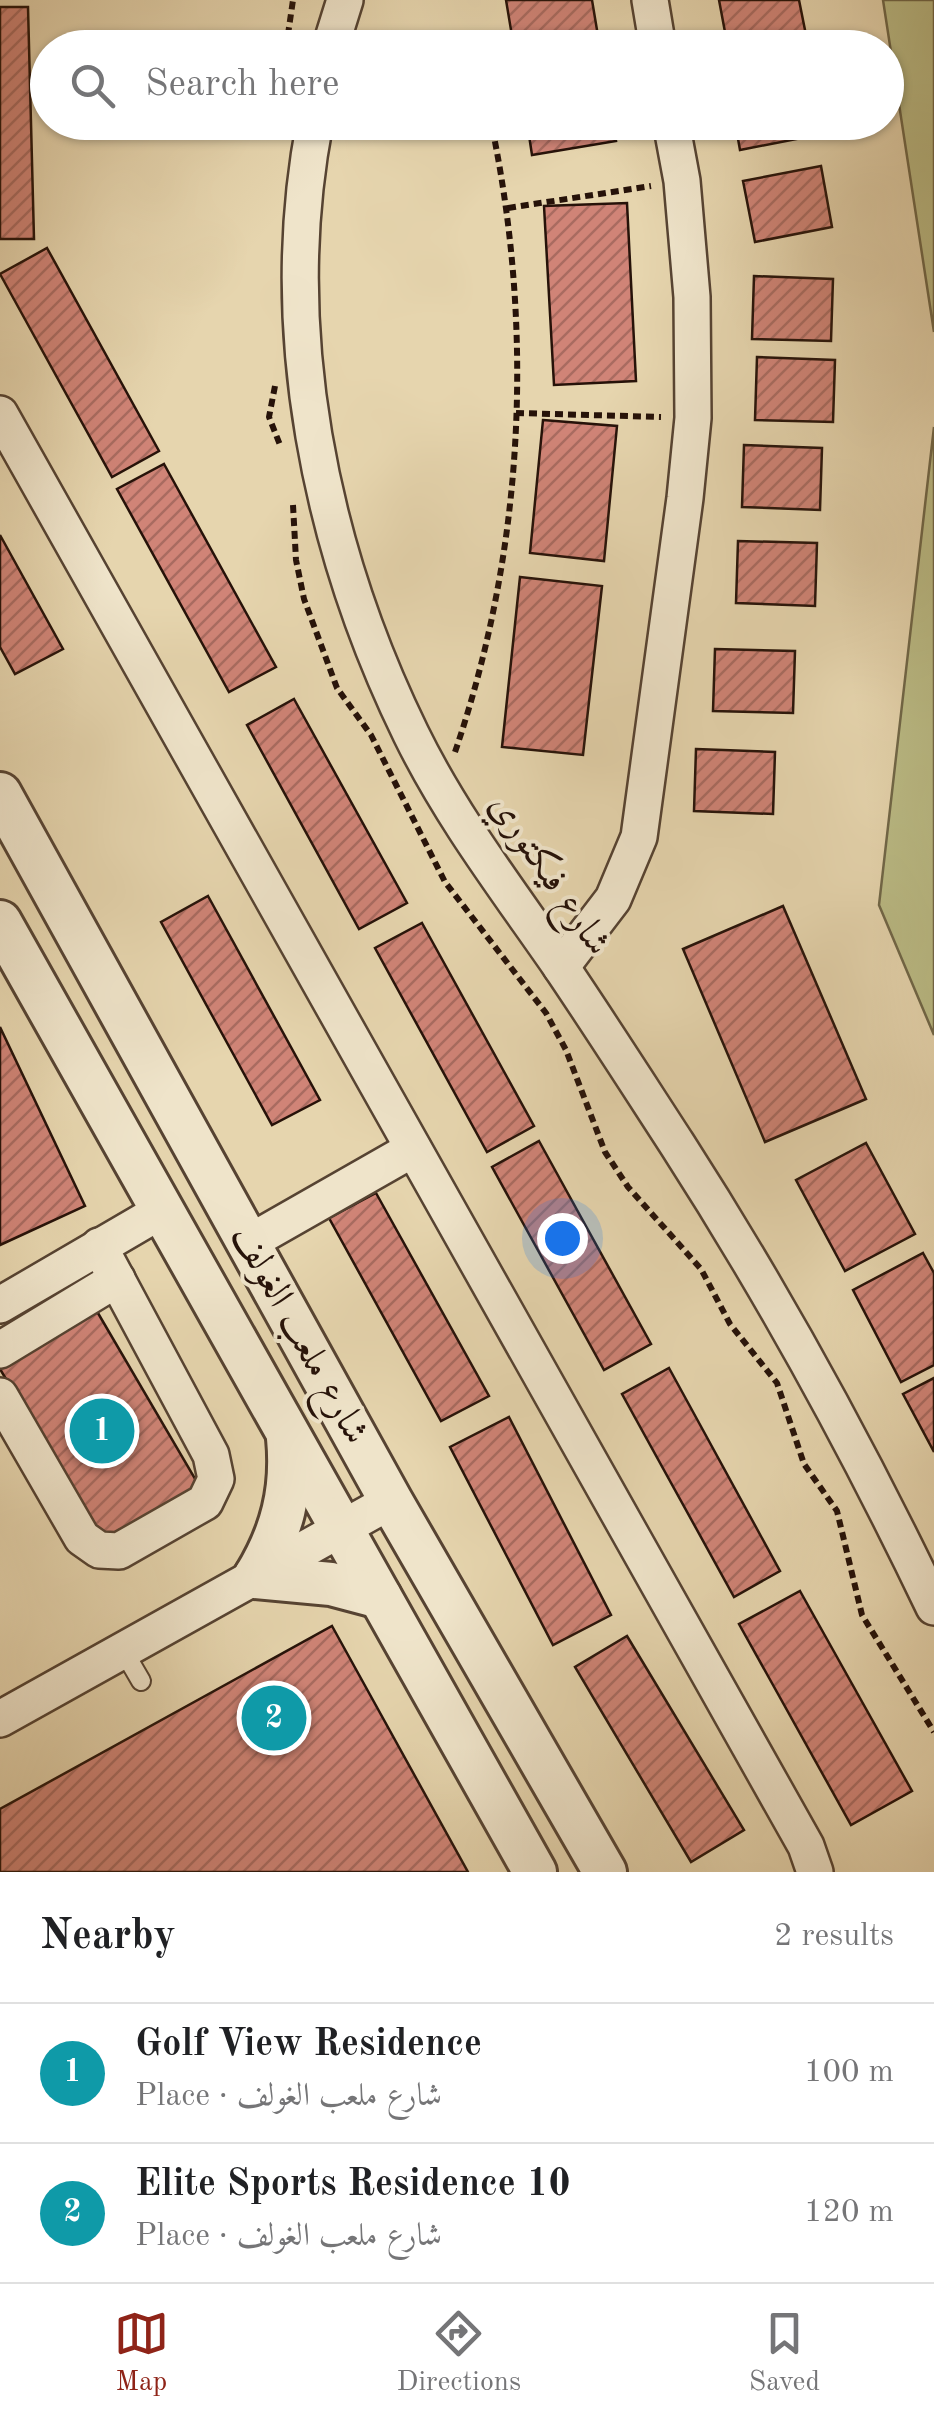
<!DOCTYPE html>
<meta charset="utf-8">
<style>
:root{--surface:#fff;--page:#f2f2f2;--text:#202124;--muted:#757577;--line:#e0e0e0;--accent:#8f2418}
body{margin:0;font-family:"Old Standard TT",Amiri,serif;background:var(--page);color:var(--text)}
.you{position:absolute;left:562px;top:1238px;width:35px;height:35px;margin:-25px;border:8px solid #fff;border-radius:50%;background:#1a73e8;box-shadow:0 0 0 15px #1a73e833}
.badge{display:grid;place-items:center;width:65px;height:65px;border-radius:50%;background:var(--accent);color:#fff;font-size:32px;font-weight:700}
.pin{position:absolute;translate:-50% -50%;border:5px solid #fff;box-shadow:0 2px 10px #0006}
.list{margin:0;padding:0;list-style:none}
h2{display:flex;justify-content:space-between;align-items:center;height:130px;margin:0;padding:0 40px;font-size:42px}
h2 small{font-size:32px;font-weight:400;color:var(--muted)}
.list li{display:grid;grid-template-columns:65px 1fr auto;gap:30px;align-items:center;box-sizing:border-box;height:140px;padding:0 40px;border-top:2px solid var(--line)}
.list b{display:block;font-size:38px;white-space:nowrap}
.list p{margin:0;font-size:32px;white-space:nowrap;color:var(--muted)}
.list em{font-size:32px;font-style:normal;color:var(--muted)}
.icon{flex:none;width:55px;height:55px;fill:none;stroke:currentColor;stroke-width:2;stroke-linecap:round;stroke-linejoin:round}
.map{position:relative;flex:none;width:934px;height:1872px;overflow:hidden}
.search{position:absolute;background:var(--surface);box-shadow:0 2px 8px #0004;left:30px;right:30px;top:30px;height:110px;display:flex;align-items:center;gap:25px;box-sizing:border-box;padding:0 35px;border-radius:55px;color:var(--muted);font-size:38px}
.sheet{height:410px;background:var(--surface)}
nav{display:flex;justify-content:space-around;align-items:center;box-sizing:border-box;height:140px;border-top:2px solid var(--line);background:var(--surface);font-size:28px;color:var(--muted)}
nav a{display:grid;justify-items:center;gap:5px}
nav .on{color:var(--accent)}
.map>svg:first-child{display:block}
.grass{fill:#bbbc86;stroke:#706748;stroke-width:2.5}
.building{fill:url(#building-hatch);stroke:#261209;stroke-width:2.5}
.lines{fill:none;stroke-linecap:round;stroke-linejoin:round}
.service-casing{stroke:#564332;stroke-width:22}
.minor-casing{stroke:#564332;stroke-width:40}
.tertiary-casing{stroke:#564332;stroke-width:48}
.path{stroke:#261209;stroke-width:6;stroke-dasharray:8 5;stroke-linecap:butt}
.service{stroke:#efe4ca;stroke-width:18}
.minor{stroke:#efe4ca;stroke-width:35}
.tertiary{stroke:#efe4ca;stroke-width:42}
.labels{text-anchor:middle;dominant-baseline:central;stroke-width:8;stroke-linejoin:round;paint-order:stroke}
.street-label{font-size:38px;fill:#261209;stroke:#efe4ca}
</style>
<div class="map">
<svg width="934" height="1872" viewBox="0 0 934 1872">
<defs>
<pattern id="building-hatch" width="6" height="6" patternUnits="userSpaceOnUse" patternTransform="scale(2.5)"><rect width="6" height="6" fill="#d08477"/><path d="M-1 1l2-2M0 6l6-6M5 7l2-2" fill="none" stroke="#a96b60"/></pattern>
</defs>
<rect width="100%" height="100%" fill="#e6d5ae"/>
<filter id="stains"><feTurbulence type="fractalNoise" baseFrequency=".002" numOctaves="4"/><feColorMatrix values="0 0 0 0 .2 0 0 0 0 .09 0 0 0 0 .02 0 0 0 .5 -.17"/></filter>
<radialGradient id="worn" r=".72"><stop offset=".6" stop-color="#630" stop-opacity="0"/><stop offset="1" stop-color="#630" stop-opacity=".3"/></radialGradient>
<g class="grass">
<polygon points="883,0 934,0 934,332"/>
<polygon points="934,427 934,1035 879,905"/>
</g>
<g class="building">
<polygon points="506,0 592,0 600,48 514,48"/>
<polygon points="719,0 799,0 808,45 728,48"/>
<polygon points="0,7 28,7 34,239 0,239"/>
<polygon points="527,122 613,122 616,141 532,155"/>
<polygon points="735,122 815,122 817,135 740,150"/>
<polygon points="821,166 832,227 755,242 743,181"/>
<polygon points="627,203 636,381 554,385 544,206"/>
<polygon points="47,248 159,451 112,477 0,274"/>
<polygon points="754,276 833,279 831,341 752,339"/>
<polygon points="757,357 835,360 833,422 755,420"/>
<polygon points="543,420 617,426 604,561 530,553"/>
<polygon points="744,445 822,448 820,510 742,507"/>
<polygon points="164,464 276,667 229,692 117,489"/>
<polygon points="0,535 63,649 15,674 0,647"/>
<polygon points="738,541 817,543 815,606 736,603"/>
<polygon points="520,577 602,586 583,755 502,747"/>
<polygon points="715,649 795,651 793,713 713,711"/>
<polygon points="294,699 407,903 359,929 247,725"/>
<polygon points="696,749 775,752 773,814 694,811"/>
<polygon points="208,896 320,1100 272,1125 161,922"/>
<polygon points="783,906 866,1099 765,1142 683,949"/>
<polygon points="422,923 534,1126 487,1152 375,948"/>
<polygon points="0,1027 85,1206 0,1245"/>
<polygon points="539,1141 651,1344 604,1370 492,1167"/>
<polygon points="866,1143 915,1234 845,1271 796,1180"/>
<polygon points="376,1193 489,1396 441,1421 329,1218"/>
<polygon points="923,1253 934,1273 934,1365 901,1382 853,1290"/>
<polygon points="95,1308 204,1494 107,1550 0,1369 0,1363"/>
<polygon points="669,1368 780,1571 734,1597 622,1394"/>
<polygon points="934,1378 934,1452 903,1394"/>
<polygon points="509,1417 611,1615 553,1645 450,1447"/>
<polygon points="800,1591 912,1791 851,1825 739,1624"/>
<polygon points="332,1626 468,1872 0,1872 0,1809"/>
<polygon points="627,1636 744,1830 691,1862 575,1667"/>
</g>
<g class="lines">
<defs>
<polyline id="service" points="123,1650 141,1681"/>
<g id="minor">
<polyline points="650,0 658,48"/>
<polyline points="330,48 345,0"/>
<path d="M315,122c-40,206 5,426 96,612 40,82 96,155 148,230 40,59 79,120 118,180 96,149 180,302 257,463"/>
<polyline points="0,414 806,1846 815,1872"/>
<polyline points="561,967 613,899 639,837 685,498 693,418 692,297 682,181 671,122"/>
<polyline points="248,1243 413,1149"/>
<polyline points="0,1305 161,1211"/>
<polyline points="0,1350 117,1279"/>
<polyline points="0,1396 82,1538 99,1550 119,1551 205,1502 216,1479 211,1455 99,1246"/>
<polyline points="0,1719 391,1501"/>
</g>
<g id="tertiary">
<polyline points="0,794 391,1501 605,1872"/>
<polyline points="0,922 535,1872"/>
<path d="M255,1577c27,-44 38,-87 33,-139"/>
<polyline points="255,1577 331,1584 380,1597"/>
</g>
</defs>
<use href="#service" class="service-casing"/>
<use href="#minor" class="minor-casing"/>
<use href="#tertiary" class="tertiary-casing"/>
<g class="path">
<polyline points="286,48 293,0"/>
<polyline points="508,208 651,186"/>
<polyline points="275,386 269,417 280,445"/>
<polyline points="516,413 661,417"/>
<polyline points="293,505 296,560 304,599 337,688 371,735 445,882 546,1013 566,1050 605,1152 628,1187 701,1269 730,1324 777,1383 804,1464 837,1511 862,1615 934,1732"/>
<path d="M455,752c69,-202 80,-421 36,-630"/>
</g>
<use href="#service" class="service"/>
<use href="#minor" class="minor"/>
<use href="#tertiary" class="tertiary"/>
</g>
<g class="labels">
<g class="street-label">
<text transform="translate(549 875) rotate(56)">شارع فيكتوري</text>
<text transform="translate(299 1335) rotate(61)">شارع ملعب الغولف</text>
</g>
</g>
<rect width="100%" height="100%" filter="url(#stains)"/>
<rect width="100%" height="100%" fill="url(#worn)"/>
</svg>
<div class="you"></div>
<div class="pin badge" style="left:102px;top:1431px;background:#0f9aa8">1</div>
<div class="pin badge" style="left:274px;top:1718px;background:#0f9aa8">2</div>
<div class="search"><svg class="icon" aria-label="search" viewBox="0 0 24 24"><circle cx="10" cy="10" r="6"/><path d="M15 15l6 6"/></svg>Search here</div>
</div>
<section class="sheet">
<h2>Nearby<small>2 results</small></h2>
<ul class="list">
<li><span class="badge" style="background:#0f9aa8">1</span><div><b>Golf View Residence</b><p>Place · شارع ملعب الغولف</p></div><em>100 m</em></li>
<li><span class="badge" style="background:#0f9aa8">2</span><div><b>Elite Sports Residence 10</b><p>Place · شارع ملعب الغولف</p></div><em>120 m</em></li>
</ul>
</section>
<nav>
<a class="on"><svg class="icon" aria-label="map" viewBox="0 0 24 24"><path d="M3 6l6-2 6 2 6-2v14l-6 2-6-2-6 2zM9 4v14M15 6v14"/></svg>Map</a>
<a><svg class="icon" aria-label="directions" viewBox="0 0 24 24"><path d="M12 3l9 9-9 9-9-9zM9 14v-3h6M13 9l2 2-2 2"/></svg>Directions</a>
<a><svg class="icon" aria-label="saved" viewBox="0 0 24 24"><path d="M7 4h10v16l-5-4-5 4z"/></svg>Saved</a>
</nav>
